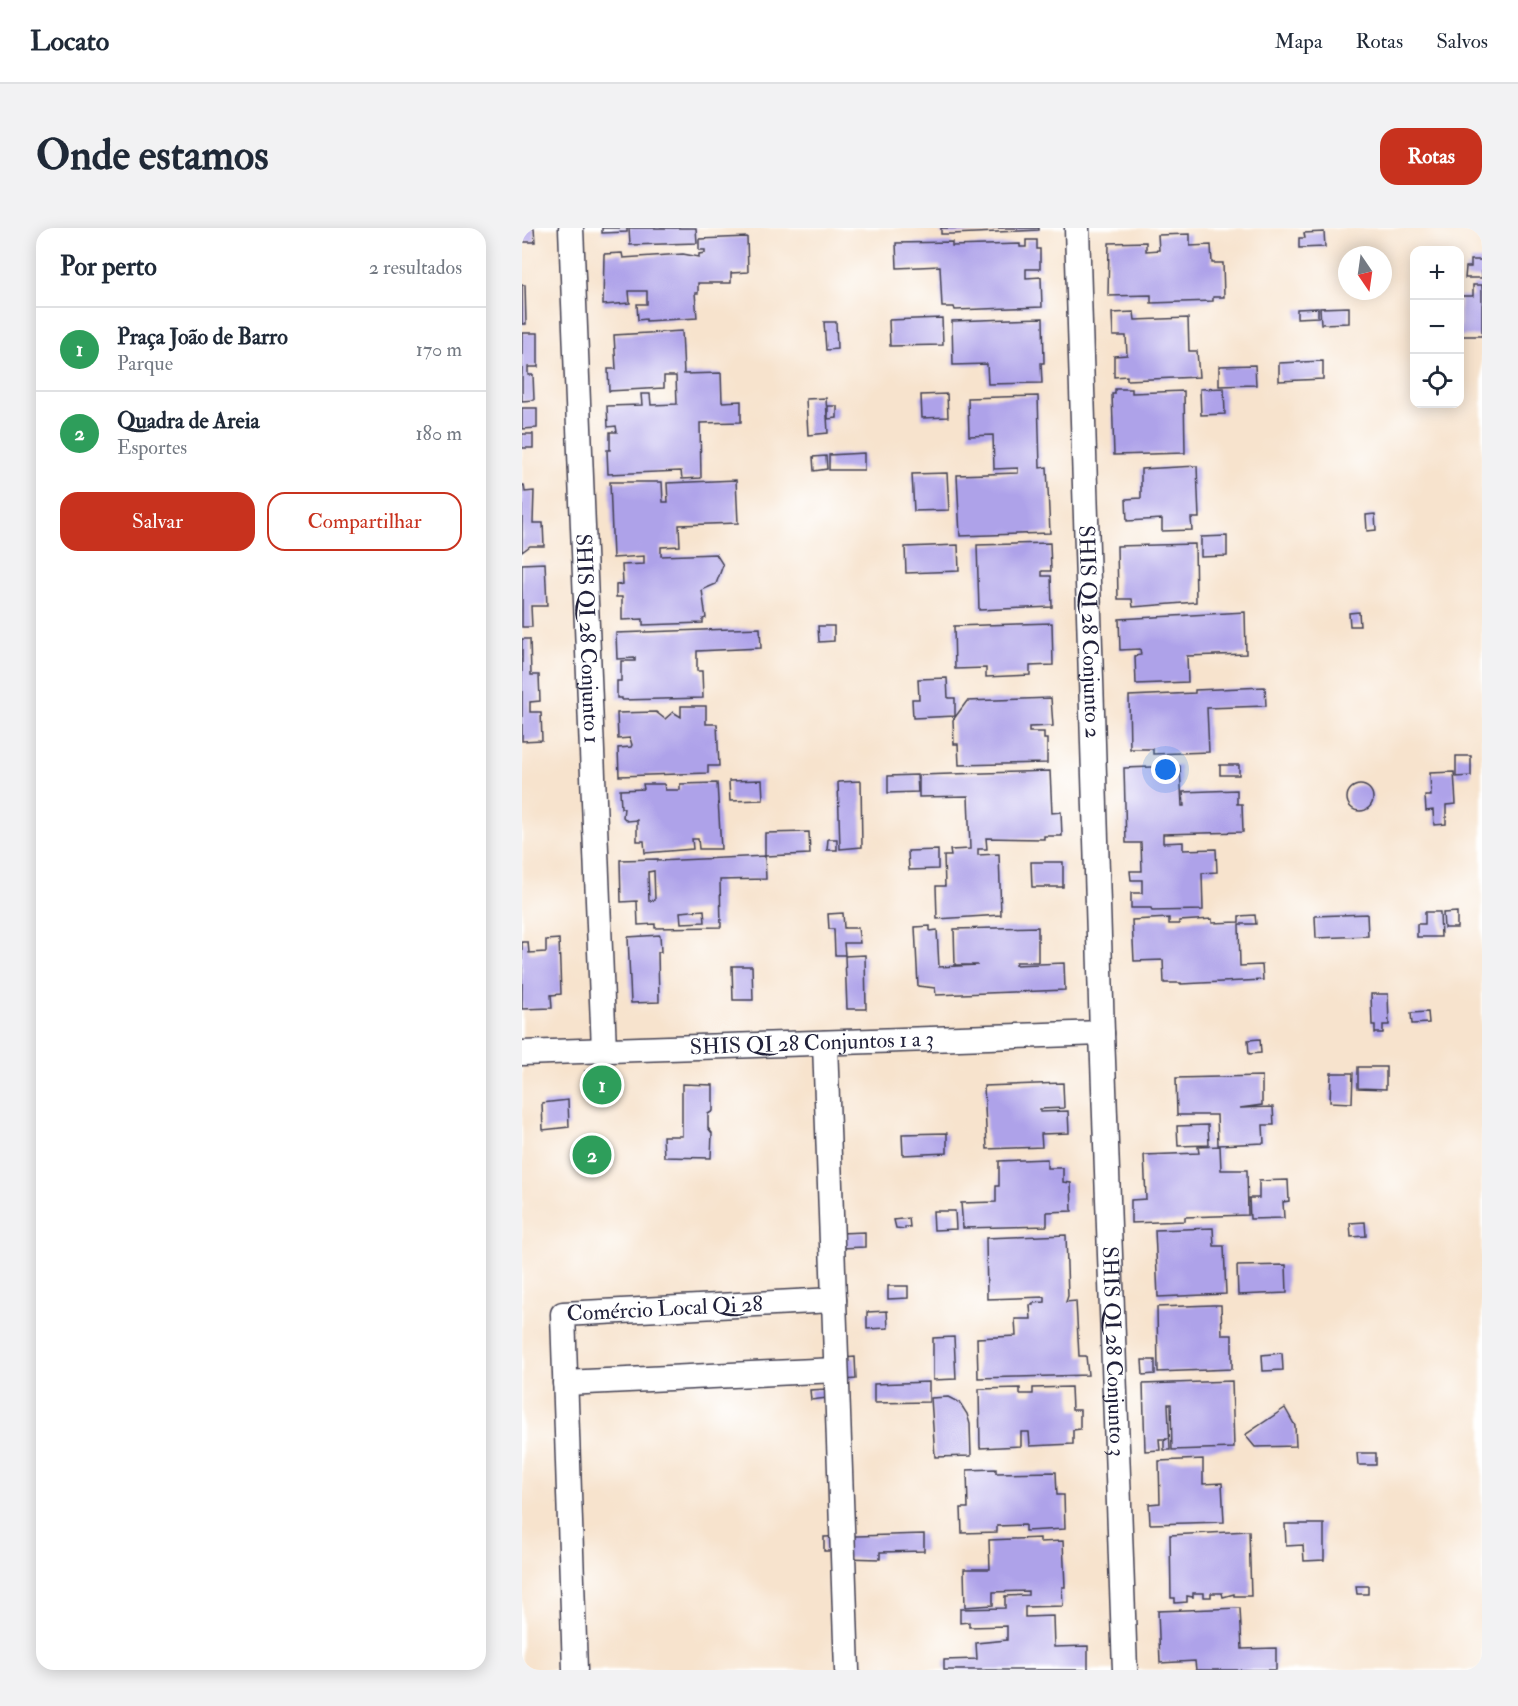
<!DOCTYPE html>
<html lang="pt">
<meta charset="utf-8">
<style>
:root{--surface:#fff;--page:#f2f2f3;--text:#1f2937;--muted:#747a83;--line:#e0e1e3;--accent:#c8321e}
body{margin:0;font-family:"IM FELL Double Pica",serif;background:var(--page);color:var(--text)}
.controls{position:absolute;right:18px;top:18px;display:grid;overflow:hidden;border-radius:12px;box-shadow:0 3px 15px #0003}
.controls button{width:54px;height:54px;display:grid;place-items:center;padding:0;border:0;border-bottom:2px solid var(--line);background:var(--surface);color:var(--text);font:30px sans-serif}
.compass{position:absolute;left:816px;top:18px;width:54px;height:54px;border-radius:50%;background:var(--surface);box-shadow:0 3px 15px #0003;rotate:167deg}
.you{position:absolute;left:644px;top:542px;width:21px;height:21px;margin:-15px;border:4px solid #fff;border-radius:50%;background:#1a73e8;box-shadow:0 0 0 9px #1a73e833}
.badge{display:grid;place-items:center;width:39px;height:39px;border-radius:50%;background:var(--accent);color:#fff;font-size:20px;font-weight:700}
.pin{position:absolute;translate:-50% -50%;border:3px solid #fff;box-shadow:0 2px 6px #0006}
.list{margin:0;padding:0;list-style:none}
h2{display:flex;justify-content:space-between;align-items:center;height:78px;margin:0;padding:0 24px;font-size:26px}
h2 small{font-size:20px;font-weight:400;color:var(--muted)}
.list li{display:grid;grid-template-columns:39px 1fr auto;gap:18px;align-items:center;box-sizing:border-box;height:84px;padding:0 24px;border-top:2px solid var(--line)}
.list b{display:block;font-size:22px;white-space:nowrap}
.list p{margin:0;font-size:20px;white-space:nowrap;color:var(--muted)}
.list em{font-size:20px;font-style:normal;color:var(--muted)}
.actions{display:flex;gap:12px;padding:18px 24px}
.actions a{flex:1;padding:14px 0;border:2px solid var(--accent);border-radius:18px;text-align:center;font-size:21px;color:var(--accent)}
.actions .main{background:var(--accent);color:#fff}
.icon{flex:none;width:33px;height:33px;fill:none;stroke:currentColor;stroke-width:2;stroke-linecap:round;stroke-linejoin:round}
.map{position:relative;flex:none;width:960px;height:1442px;overflow:hidden;border-radius:18px}
header{display:flex;align-items:center;gap:36px;box-sizing:border-box;height:84px;padding:0 30px;background:var(--surface);border-bottom:2px solid var(--line)}
header strong{font-size:28px}
nav{display:flex;gap:33px;margin-inline-start:auto;font-size:21px}
.intro{display:flex;align-items:center;justify-content:space-between;box-sizing:border-box;height:144px;padding:0 36px}
h1{margin:0;font-size:42px}
.button{padding:15px 27px;border-radius:18px;background:var(--accent);color:#fff;font-size:21px;font-weight:700}
main{display:flex;gap:36px;padding:0 36px}
aside{flex:1;background:var(--surface);border-radius:18px;box-shadow:0 3px 15px #0003}
.map>svg:first-child{display:block}
.building{fill:#aea2e9;fill-rule:evenodd}
.lines{fill:none;stroke-linecap:round;stroke-linejoin:round}
.minor-casing{stroke:#423f51;stroke-width:27}
.minor{stroke:#fff;stroke-width:24}
.labels{text-anchor:middle;dominant-baseline:central;stroke-width:4.5;stroke-linejoin:round;paint-order:stroke}
.street-label{font-size:22px;fill:#22223b;stroke:#fff}
</style>
<header>
<strong>Locato</strong>
<nav><a>Mapa</a><a>Rotas</a><a>Salvos</a></nav>
</header>
<div class="intro"><h1>Onde estamos</h1><a class="button">Rotas</a></div>
<main>
<aside>
<h2>Por perto<small>2 resultados</small></h2>
<ul class="list">
<li><span class="badge" style="background:#2e9e5b">1</span><div><b>Praça João de Barro</b><p>Parque</p></div><em>170 m</em></li>
<li><span class="badge" style="background:#2e9e5b">2</span><div><b>Quadra de Areia</b><p>Esportes</p></div><em>180 m</em></li>
</ul>
<div class="actions"><a class="main">Salvar</a><a>Compartilhar</a></div>
</aside>
<div class="map">
<svg width="960" height="1442" viewBox="0 0 960 1442">
<rect width="100%" height="100%" fill="#fff"/>
<filter id="ink" filterUnits="userSpaceOnUse"><feTurbulence type="fractalNoise" baseFrequency=".0167" numOctaves="2"/><feDisplacementMap in="SourceGraphic" scale="12" xChannelSelector="R" yChannelSelector="G"/><feConvolveMatrix kernelMatrix="1 2 1 2 8 2 1 2 1" color-interpolation-filters="sRGB"/></filter>
<filter id="wash" filterUnits="userSpaceOnUse"><feTurbulence type="fractalNoise" baseFrequency=".008" numOctaves="4" result="noise"/><feDisplacementMap in="SourceGraphic" scale="24" xChannelSelector="R" yChannelSelector="G"/><feGaussianBlur stdDeviation="1.35" result="paint"/><feColorMatrix in="noise" values="0 0 0 0 0 0 0 0 0 0 0 0 0 0 0 0 0 1.4 0 .05"/><feComposite in="paint" operator="in"/></filter>
<g filter="url(#wash)">
<rect width="100%" height="100%" fill="#f7e3cd"/>
<g id="blocks">
<g class="building">
<polygon points="0,0 12,0 13,14 0,14"/>
<polygon points="80,0 105,0 105,4 80,5"/>
<polygon points="107,0 174,0 175,15 108,17"/>
<polygon points="419,0 517,0 517,2 430,6 419,6"/>
<polygon points="802,4 803,19 777,20 777,10 783,10 782,5"/>
<polygon points="668,6 668,18 689,17 690,35 701,35 702,69 691,69 691,73 629,75 629,67 586,68 587,15 624,14 624,23 637,22 636,7"/>
<polygon points="225,9 226,44 209,45 209,55 176,55 176,65 173,65 175,90 124,93 124,91 116,92 115,76 125,76 125,63 107,63 108,75 81,77 82,26 100,25 101,30 161,26 177,29 177,26 183,25 183,22 177,22 177,11"/>
<polygon points="504,12 515,12 515,21 518,21 518,41 504,41 504,50 519,49 520,79 433,82 432,79 420,79 418,38 375,40 374,15 430,14 430,18 498,16 498,19 504,19"/>
<polygon points="949,32 960,32 960,50 943,50 944,39 949,39"/>
<polygon points="0,57 3,57 4,96 0,96"/>
<polygon points="951,57 960,57 960,108 938,108 938,68 951,68"/>
<polygon points="827,79 827,95 799,96 798,80"/>
<polygon points="796,80 796,89 775,90 775,81"/>
<polygon points="612,84 613,92 666,90 667,123 675,123 677,149 605,152 605,148 592,149 592,128 605,127 604,108 591,108 590,85"/>
<polygon points="420,90 421,117 368,118 367,92"/>
<polygon points="521,90 522,135 519,135 520,155 466,156 465,136 431,137 430,93"/>
<polygon points="302,94 314,94 315,121 304,122"/>
<polygon points="160,103 162,146 199,145 200,174 219,173 219,194 178,195 179,250 160,251 159,243 86,246 85,222 88,222 88,204 95,204 94,198 86,199 85,178 120,177 119,166 128,166 129,177 155,176 154,148 142,148 142,160 87,163 86,141 94,141 92,107"/>
<polygon points="0,105 16,105 16,139 6,139 6,147 11,147 12,172 0,173"/>
<polygon points="801,133 801,151 757,153 757,135"/>
<polygon points="733,137 734,157 697,158 697,138"/>
<polygon points="702,160 703,186 679,187 678,161"/>
<polygon points="593,161 610,161 610,165 662,163 663,225 592,227 590,166 593,166"/>
<polygon points="425,166 426,189 400,190 399,167"/>
<polygon points="516,168 518,240 525,239 528,305 438,308 435,247 496,245 496,240 472,241 471,207 447,208 446,170"/>
<polygon points="304,170 306,205 286,207 284,171"/>
<polygon points="306,178 315,178 315,190 306,191"/>
<polygon points="0,180 15,180 15,200 0,201"/>
<rect x="0" y="206" width="11" height="14"/>
<polygon points="342,225 342,242 307,242 307,227"/>
<polygon points="304,228 305,241 292,243 291,229"/>
<polygon points="675,238 677,290 669,290 670,302 640,303 640,291 605,293 604,271 619,270 619,241"/>
<polygon points="425,245 427,282 392,283 390,246"/>
<polygon points="214,252 216,295 157,297 158,318 139,319 139,328 194,326 201,337 194,356 180,362 184,390 181,391 181,395 121,397 121,391 100,392 100,369 94,369 94,357 101,356 100,337 122,336 122,328 91,330 88,254 140,254 141,274 146,274 145,255"/>
<polygon points="0,257 2,257 3,264 12,263 11,295 21,295 22,318 8,318 0,324"/>
<polygon points="853,286 854,302 845,303 844,287"/>
<polygon points="705,308 705,328 679,329 679,309"/>
<polygon points="528,315 529,343 520,343 520,348 529,348 530,379 457,382 455,317"/>
<polygon points="673,316 674,374 611,379 610,371 596,371 595,318"/>
<polygon points="436,317 437,343 384,345 383,319"/>
<polygon points="23,335 25,378 9,378 10,399 0,399 0,336"/>
<polygon points="723,384 724,426 665,428 666,454 614,456 613,428 619,427 618,421 598,422 597,391"/>
<polygon points="837,384 838,398 828,398 827,385"/>
<polygon points="530,395 531,437 508,438 508,447 464,449 464,440 433,441 432,398"/>
<polygon points="296,398 312,398 312,413 297,414"/>
<polygon points="238,400 239,420 175,423 175,443 180,443 181,470 100,472 100,470 95,470 95,453 99,453 99,433 113,433 113,430 95,431 94,405"/>
<polygon points="0,411 8,411 9,447 17,447 18,473 8,474 8,484 19,484 20,512 0,513"/>
<polygon points="425,450 426,470 433,470 433,488 391,490 390,471 397,471 396,451"/>
<polygon points="743,459 744,478 685,480 687,524 631,526 631,521 608,521 607,468 673,465 673,462"/>
<polygon points="529,470 531,498 507,499 507,504 522,504 522,511 525,511 525,535 437,537 436,516 432,516 431,492 445,473"/>
<polygon points="159,478 184,478 184,496 195,496 197,538 186,538 186,545 97,548 96,520 109,519 110,517 108,510 96,511 95,485 134,484 143,491 151,484 159,489"/>
<polygon points="934,528 949,528 949,548 934,549"/>
<rect x="698" y="537" width="19" height="10"/>
<polygon points="658,538 660,578 662,578 661,564 715,562 715,576 720,576 721,604 641,606 641,615 661,614 661,622 694,621 695,644 680,645 681,682 630,683 629,680 609,680 609,665 620,665 620,652 609,652 608,643 620,643 619,615 604,615 602,540"/>
<polygon points="528,543 530,585 539,584 540,608 522,608 522,611 464,610 465,621 456,621 456,627 477,626 479,687 415,691 414,658 423,658 422,628 429,628 428,622 448,621 446,568 397,569 397,547"/>
<polygon points="932,544 934,576 924,577 924,596 912,597 911,582 904,583 903,568 909,568 908,545"/>
<polygon points="395,547 396,564 366,565 366,548"/>
<polygon points="240,552 241,572 208,573 207,553"/>
<polygon points="339,553 340,619 318,621 316,554"/>
<polygon points="195,555 199,621 177,621 176,611 170,611 171,621 123,625 122,613 115,613 115,592 105,593 101,589 102,580 99,580 98,562 122,561 121,556 142,556 143,562 158,562 158,556"/>
<circle cx="838" cy="570" r="13"/>
<polygon points="287,604 288,626 243,628 243,605"/>
<polygon points="306,611 315,611 315,622 305,622"/>
<polygon points="416,622 416,641 387,642 386,623"/>
<path d="M243,628l1,23 -46,1 1,47 -66,1v-4l-17,1 -1,-24 -16,1 -1,-42 38,-1v2zM132,643l1,29 -6,1 -1,-29zM182,682l1,12 -24,1 -1,-11z"/>
<polygon points="509,634 541,634 541,659 510,659"/>
<polygon points="903,684 918,684 919,709 895,709 895,696 903,696"/>
<polygon points="935,684 935,700 922,700 921,685"/>
<polygon points="321,685 322,700 336,700 338,715 322,715 323,727 313,727 312,701 307,701 306,686"/>
<polygon points="845,686 846,708 794,710 793,688"/>
<polygon points="733,687 734,696 717,696 718,738 740,737 741,752 659,756 659,755 642,755 641,732 612,733 610,692 647,690 647,696 657,696 657,693 690,691 690,695 717,694 717,688"/>
<polygon points="408,698 408,703 415,702 417,739 456,737 433,737 432,701 516,699 516,734 494,734 493,737 542,735 543,762 414,767 413,760 396,758 393,699"/>
<polygon points="138,707 139,724 136,724 137,774 109,775 106,709"/>
<polygon points="37,711 39,766 29,767 30,780 0,781 0,714 6,714 7,725 24,724 24,712"/>
<polygon points="343,727 344,781 325,781 323,728"/>
<polygon points="210,738 230,738 231,772 211,772"/>
<polygon points="849,766 866,766 867,797 861,797 861,805 853,805 853,797 850,797"/>
<polygon points="906,784 907,795 890,796 889,785"/>
<polygon points="738,811 739,825 727,826 726,812"/>
<polygon points="836,839 864,839 864,861 836,860"/>
<polygon points="87,841 88,860 64,861 63,843"/>
<polygon points="809,845 831,845 830,875 808,874"/>
<polygon points="740,848 740,877 718,880 751,879 752,897 741,897 742,915 696,917 695,887 655,887 654,850"/>
<polygon points="541,855 542,880 518,881 518,884 546,883 547,905 519,906 520,919 465,921 462,858"/>
<polygon points="160,856 191,857 191,883 186,886 186,900 190,905 189,930 142,929 141,908 160,908"/>
<polygon points="46,872 47,899 21,902 20,875"/>
<polygon points="686,897 687,917 656,918 655,898"/>
<polygon points="425,905 425,925 381,927 380,906"/>
<polygon points="698,918 699,942 725,942 726,987 663,989 663,993 609,995 609,972 624,971 622,927 677,925 676,919"/>
<polygon points="525,931 525,940 541,940 541,954 549,955 550,983 525,984 525,998 441,1000 439,975 474,974 474,958 477,958 477,933"/>
<polygon points="766,952 767,973 761,974 762,990 728,991 727,970 737,970 737,953"/>
<polygon points="411,983 433,983 434,1001 412,1002"/>
<polygon points="387,990 388,999 383,999 383,1001 374,1000 372,992"/>
<polygon points="843,994 844,1008 829,1009 828,995"/>
<polygon points="691,1000 692,1018 702,1018 704,1066 636,1069 633,1002"/>
<polygon points="343,1004 343,1019 319,1020 318,1005"/>
<polygon points="544,1007 546,1068 544,1074 554,1073 557,1128 564,1128 566,1147 456,1150 455,1110 494,1108 493,1091 509,1091 508,1077 511,1077 511,1075 523,1074 523,1069 465,1071 464,1010"/>
<polygon points="764,1037 765,1065 716,1067 715,1038"/>
<polygon points="366,1058 386,1058 386,1070 366,1071"/>
<polygon points="691,1077 699,1077 700,1107 710,1107 710,1141 636,1144 635,1079"/>
<polygon points="365,1083 366,1100 345,1101 345,1084"/>
<polygon points="432,1109 434,1151 411,1152 411,1110"/>
<polygon points="760,1125 761,1142 741,1143 740,1127"/>
<polygon points="333,1129 334,1151 322,1152 321,1130"/>
<polygon points="620,1132 633,1132 633,1146 621,1147"/>
<polygon points="710,1153 712,1220 650,1222 649,1176 646,1176 648,1222 642,1222 642,1213 645,1211 637,1211 638,1222 623,1223 621,1156"/>
<polygon points="407,1154 407,1174 352,1175 352,1156"/>
<polygon points="549,1159 550,1182 558,1182 558,1201 551,1202 551,1216 508,1218 507,1204 499,1204 499,1218 458,1220 457,1161 498,1160 498,1166 511,1166 511,1160"/>
<polygon points="305,1161 305,1170 289,1172 288,1162"/>
<polygon points="426,1169 438,1175 445,1186 448,1196 449,1228 413,1229 409,1170"/>
<polygon points="763,1180 773,1198 774,1218 733,1219 723,1207"/>
<polygon points="835,1225 854,1225 854,1237 836,1237"/>
<polygon points="681,1231 681,1256 700,1255 702,1294 628,1296 627,1276 638,1275 637,1233"/>
<polygon points="474,1241 474,1245 534,1244 535,1267 542,1267 543,1301 503,1303 503,1297 475,1298 475,1304 440,1305 439,1280 446,1280 445,1242"/>
<polygon points="763,1296 802,1296 802,1332 782,1333 781,1317 764,1318"/>
<polygon points="727,1303 729,1368 712,1368 712,1366 701,1369 700,1365 689,1365 689,1369 682,1369 682,1365 671,1365 671,1369 665,1368 665,1374 653,1375 653,1370 649,1370 648,1307"/>
<polygon points="402,1306 402,1323 358,1324 358,1331 323,1330 323,1323 302,1323 302,1309"/>
<polygon points="518,1310 518,1314 541,1313 543,1359 540,1359 541,1378 503,1379 503,1389 531,1388 532,1419 566,1418 566,1442 422,1442 422,1432 455,1431 454,1415 485,1412 485,1398 447,1399 447,1394 438,1395 438,1381 483,1380 483,1368 506,1367 506,1363 471,1364 471,1377 443,1379 442,1341 468,1341 467,1312"/>
<polygon points="834,1358 846,1358 846,1366 835,1366"/>
<polygon points="718,1380 720,1421 754,1420 754,1442 674,1442 673,1433 638,1435 636,1383"/>
</g>
</g>
</g>
<g filter="url(#ink)">
<use href="#blocks" fill-opacity="0" stroke="#423f51" stroke-width="1.5"/>
<g class="lines">
<defs>
<g id="minor">
<path id="s1" d="M49,0l33,822"/>
<path id="s2" d="M555,0l25,805 23,637"/>
<polyline points="303,815 325,1442"/>
<path id="s3" d="M0,825l580,-20"/>
<polyline points="43,1155 314,1142"/>
<path id="s4" d="M53,1442l-12,-356 271,-14"/>
</g>
</defs>
<use href="#minor" class="minor-casing"/>
<use href="#minor" class="minor"/>
</g>
</g>
<g class="labels">
<g class="street-label">
<text stroke="none"><textPath href="#s2" startOffset="404">SHIS QI 28 Conjunto 2</textPath></text>
<text stroke="none"><textPath href="#s1" startOffset="411">SHIS QI 28 Conjunto 1</textPath></text>
<text stroke="none"><textPath href="#s3" startOffset="290">SHIS QI 28 Conjuntos 1 a 3</textPath></text>
<text stroke="none"><textPath href="#s4" startOffset="458">Comércio Local Qi 28</textPath></text>
<text stroke="none"><textPath href="#s2" startOffset="1124">SHIS QI 28 Conjunto 3</textPath></text>
</g>
</g>
</svg>
<div class="controls">
<button>+</button>
<button>−</button>
<button><svg class="icon" aria-label="locate" viewBox="0 0 24 24"><circle cx="12" cy="12" r="6"/><path d="M12 2v4M12 18v4M2 12h4M18 12h4"/></svg></button>
</div>
<svg class="compass" viewBox="-18 -18 36 36"><path d="M0-13l5 13h-10z" fill="#e53935"/><path d="M0 13l5-13h-10z" fill="#747a83"/></svg>
<div class="you"></div>
<div class="pin badge" style="left:80px;top:857px;background:#2e9e5b">1</div>
<div class="pin badge" style="left:70px;top:927px;background:#2e9e5b">2</div>
</div>
</main>
